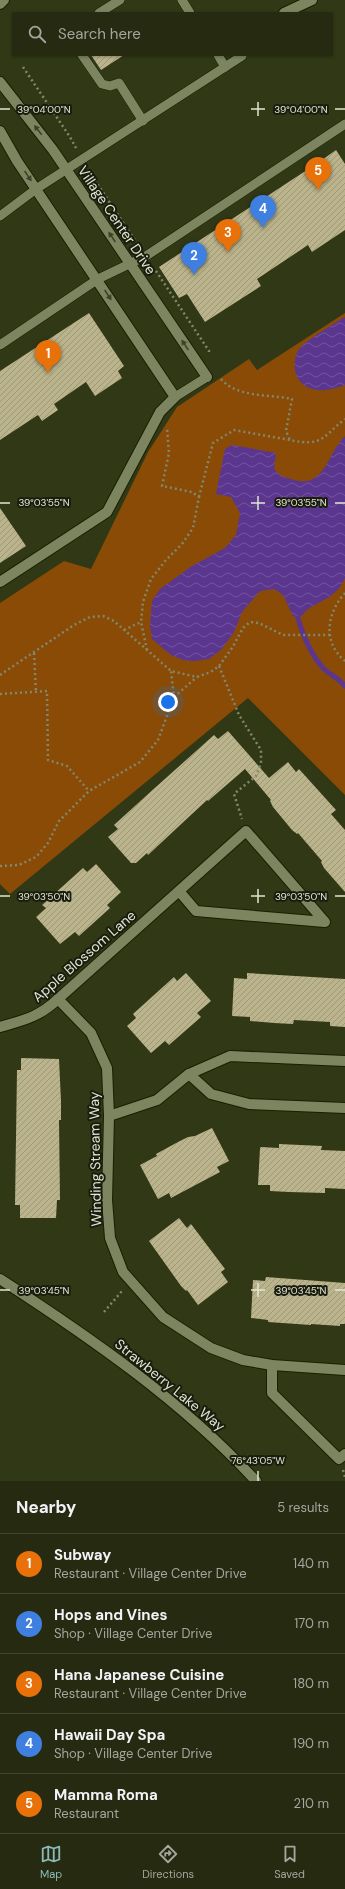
<!DOCTYPE html>
<meta charset="utf-8">
<style>
:root{--surface:#252a10;--page:#2d3219;--text:#f1f3f6;--muted:#a3a79f;--line:#424630;--accent:#8bbbb9}
body{margin:0;font-family:"DM Sans",sans-serif;background:var(--page);color:var(--text)}
.you{position:absolute;left:168px;top:702px;width:14px;height:14px;margin:-10px;border:3px solid #fff;border-radius:50%;background:#1a73e8;box-shadow:0 0 0 6px #1a73e833}
.badge{display:grid;place-items:center;width:26px;height:26px;border-radius:50%;background:var(--accent);color:#fff;font-size:13px;font-weight:700}
.pin{position:absolute;translate:-50% -33px;filter:drop-shadow(0 1px 2px #0008)}
.pin::after{content:'';position:absolute;top:21px;width:14px;height:12px;background:inherit;clip-path:polygon(0 0,100% 0,50% 100%)}
.list{margin:0;padding:0;list-style:none}
h2{display:flex;justify-content:space-between;align-items:center;height:52px;margin:0;padding:0 16px;font-size:17px}
h2 small{font-size:13px;font-weight:400;color:var(--muted)}
.list li{display:grid;grid-template-columns:26px 1fr auto;gap:12px;align-items:center;box-sizing:border-box;height:60px;padding:0 16px;border-top:1px solid var(--line)}
.list b{display:block;font-size:15px;white-space:nowrap}
.list p{margin:0;font-size:13px;white-space:nowrap;color:var(--muted)}
.list em{font-size:13px;font-style:normal;color:var(--muted)}
.icon{flex:none;width:22px;height:22px;fill:none;stroke:currentColor;stroke-width:2;stroke-linecap:round;stroke-linejoin:round}
.map{position:relative;flex:none;width:345px;height:1481px;overflow:hidden}
.search{position:absolute;background:var(--surface);box-shadow:0 1px 3px #0004;left:12px;right:12px;top:12px;height:44px;display:flex;align-items:center;gap:10px;box-sizing:border-box;padding:0 14px;border-radius:0px;color:var(--muted);font-size:15px}
.sheet{height:352px;background:var(--surface)}
nav{display:flex;justify-content:space-around;align-items:center;box-sizing:border-box;height:56px;border-top:1px solid var(--line);background:var(--surface);font-size:11px;color:var(--muted)}
nav a{display:grid;justify-items:center;gap:2px}
nav .on{color:var(--accent)}
.map>svg:first-child{display:block}
.park{fill:#894b05}
.water{fill:url(#water-waves)}
.lines{fill:none;stroke-linecap:round;stroke-linejoin:round}
.stream{stroke:#5b368e;stroke-width:5}
.building{fill:url(#building-hatch)}
.lane-casing{stroke:#191f00;stroke-width:10}
.street-casing{stroke:#191f00;stroke-width:12}
.secondary-casing{stroke:#191f00;stroke-width:12}
.path{stroke:#82886c;stroke-width:2.5;stroke-dasharray:2 3;stroke-linecap:butt}
.lane{stroke:#7c8560;stroke-width:9}
.street{stroke:#7c8560;stroke-width:10}
.secondary{stroke:#7c8560;stroke-width:10}
.oneway{fill:#3c412b}
.ticks{fill:none;stroke:#e1e6d2;stroke-width:1.5}
.labels{text-anchor:middle;dominant-baseline:central;stroke-width:4;stroke-linejoin:round;paint-order:stroke}
.street-label{font-size:14px;fill:#e1e6d2;stroke:#1a1d0e}
.ticks-label{font-size:10px;text-anchor:middle;fill:#e1e6d2;stroke:#1a1d0e;stroke-width:4;stroke-linejoin:round;paint-order:stroke}
</style>
<div class="map">
<svg width="345" height="1481" viewBox="0 0 345 1481">
<defs>
<pattern id="water-waves" width="16" height="10" patternUnits="userSpaceOnUse"><rect width="16" height="10" fill="#5b368e"/><path d="M0 5q4-4 8 0t8 0" fill="none" stroke="#72539d"/></pattern>
<pattern id="building-hatch" width="6" height="6" patternUnits="userSpaceOnUse"><rect width="6" height="6" fill="#bab38b"/><path d="M-1 1l2-2M0 6l6-6M5 7l2-2" fill="none" stroke="#9c9878"/></pattern>
</defs>
<rect width="100%" height="100%" fill="#313815"/>
<polygon class="park" points="345,313 345,795 248,698 10,894 0,884 0,603 64,561 91,569 148,452 177,407 249,359 257,370"/>
<g class="water">
<path d="M345,317v68c-8,3 -18,6 -27,5 -22,-2 -29,-24 -19,-41 6,-8 36,-26 46,-32z"/>
<path d="M345,436v142c-9,20 -23,21 -38,32 -3,3 -5,6 -9,8l-5,-2 -10,-21 -9,-6 -14,2 -18,21 -8,20 -13,18 -12,9 -15,2 -11,-1 -12,-5 -19,-16 -2,-14 2,-24 8,-12 32,-23 33,-18 11,-13 4,-22 -9,-16 -15,-3 9,-45 7,-4 44,8 -2,15c4,7 9,9 17,11 34,12 36,-26 54,-43z"/>
</g>
<g class="lines">
<path class="stream" d="M298,618c5,18 12,35 25,50 7,7 16,10 22,18"/>
</g>
<g class="building">
<polygon points="91,55 124,55 101,70"/>
<polygon points="336,150 345,164 345,230 312,252 308,245 257,279 261,286 205,322 187,294 179,298 159,267 319,162"/>
<polygon points="89,313 124,366 118,371 122,378 95,396 86,382 54,404 58,410 42,421 38,415 0,440 0,371"/>
<polygon points="0,508 26,546 0,563"/>
<polygon points="228,731 269,778 288,762 296,772 299,769 336,810 331,814 345,830 345,892 324,868 321,862 322,861 298,833 297,834 292,830 273,807 270,801 271,800 245,769 208,801 207,800 148,855 147,853 136,863 131,863 108,837 118,829 114,825 147,795 214,735 218,739"/>
<polygon points="96,864 121,892 107,905 110,908 79,936 75,932 60,944 36,917 46,908 42,905 83,868 87,872"/>
<polygon points="186,973 211,1001 197,1013 201,1017 169,1045 165,1041 151,1053 127,1026 136,1018 133,1014 174,977 177,981"/>
<polygon points="247,973 345,979 345,1027 330,1026 330,1022 294,1020 293,1024 274,1023 250,1021 250,1017 232,1016 234,978 247,979"/>
<polygon points="21,1058 59,1059 61,1101 61,1120 59,1120 60,1200 57,1200 56,1218 20,1218 20,1205 15,1205 17,1070 21,1070"/>
<polygon points="212,1128 229,1161 217,1167 220,1172 203,1181 171,1198 169,1193 158,1199 140,1165 157,1156 156,1154 178,1142 188,1137 195,1136"/>
<polygon points="279,1144 322,1146 321,1150 345,1151 345,1189 325,1188 325,1193 289,1192 270,1191 270,1185 258,1185 260,1148 261,1147 279,1148"/>
<polygon points="179,1218 187,1228 191,1224 225,1269 221,1272 228,1282 198,1305 187,1290 186,1291 181,1286 149,1241"/>
<polygon points="266,1277 345,1283 345,1324 340,1324 340,1326 311,1324 311,1325 268,1322 268,1320 251,1318 253,1280 265,1281"/>
</g>
<g class="lines">
<defs>
<g id="lane">
<polyline points="182,0 190,13"/>
<polyline points="99,13 120,0"/>
<polyline points="82,55 102,84 110,86 119,83 143,121"/>
<polyline points="218,55 225,67"/>
<polyline points="0,216 36,189 242,56"/>
<polyline points="0,345 98,279 146,256 345,124"/>
<polyline points="175,397 207,377"/>
</g>
<g id="street">
<polyline points="284,13 312,0"/>
<polyline points="0,82 53,150 207,377"/>
<polyline points="0,131 17,161 175,397 160,412 107,512 0,582"/>
<polyline points="58,999 91,1033 107,1068 109,1116 107,1200 110,1238 123,1272 163,1317 211,1348 243,1360 272,1365 345,1370"/>
<path d="M0,1027c24,-7 39,-10 58,-28l188,-168 79,91 -129,-11 -17,-20"/>
<polyline points="189,1074 211,1094 249,1104 345,1108"/>
<polyline points="109,1116 157,1100 189,1074 230,1056 345,1061"/>
<polyline points="272,1365 272,1393 339,1459 345,1454"/>
</g>
<g id="secondary">
<polyline points="0,4 4,0"/>
<path d="M0,1279c91,59 182,122 256,202"/>
</g>
</defs>
<use href="#lane" class="lane-casing"/>
<use href="#street" class="street-casing"/>
<use href="#secondary" class="secondary-casing"/>
<g class="path">
<polyline points="23,67 70,137 76,148"/>
<polyline points="92,176 138,245"/>
<polyline points="156,271 209,351 209,355"/>
<path d="M221,379c16,19 49,15 71,20l-6,32 4,9c33,7 32,-3 55,-21"/>
<polyline points="199,497 213,443 234,430 290,440"/>
<path d="M345,593c-18,20 -23,49 0,68"/>
<polyline points="124,630 141,622"/>
<polyline points="147,650 141,622 143,602 151,579 166,560 182,544 193,528 199,497 192,492 162,486 169,453 167,428"/>
<polyline points="34,653 36,692"/>
<polyline points="219,666 239,715 261,750 261,763 256,776 234,794 242,819"/>
<polyline points="0,675 74,625 90,617 103,616 114,621 171,671 197,677 211,672 219,666 232,648 243,628 250,622 259,623 283,635 330,635"/>
<polyline points="0,694 47,691 48,760 67,766 89,791"/>
<polyline points="174,697 197,677"/>
<polyline points="0,866 19,865 36,857 48,843 59,821 89,791 140,762 158,740 174,697 171,671"/>
<polyline points="104,1312 122,1291"/>
<polyline points="343,1470 345,1477"/>
</g>
<use href="#lane" class="lane"/>
<use href="#street" class="street"/>
<use href="#secondary" class="secondary"/>
</g>
<defs><path id="oneway-solid" d="M-6-.8H1V-3.2L6.5 0L1 3.2V.8H-6Z"/></defs>
<g class="oneway">
<use href="#oneway-solid" transform="translate(38 130) rotate(-128)"/>
<use href="#oneway-solid" transform="translate(28 176) rotate(56)"/>
<use href="#oneway-solid" transform="translate(112 237) rotate(-124)"/>
<use href="#oneway-solid" transform="translate(108 295) rotate(57)"/>
<use href="#oneway-solid" transform="translate(185 345) rotate(-124)"/>
</g>
<path class="ticks" d="M258,102v14M0,109h10M251,109h14M335,109h10M258,496v14M0,503h10M251,503h14M335,503h10M258,889v14M0,896h10M251,896h14M335,896h10M258,1283v14M0,1290h10M251,1290h14M335,1290h10M258,1471v10"/>
<g class="labels">
<g class="street-label">
<text transform="translate(117 220) rotate(56)">Village Center Drive</text>
<text transform="translate(84 956) rotate(-41)">Apple Blossom Lane</text>
<text transform="translate(95 1159) rotate(-91)">Winding Stream Way</text>
<text transform="translate(170 1385) rotate(39)">Strawberry Lake Way</text>
</g>
</g>
<g class="ticks-label">
<text x="44" y="113">39°04'00"N</text>
<text x="301" y="113">39°04'00"N</text>
<text x="44" y="506">39°03'55"N</text>
<text x="301" y="506">39°03'55"N</text>
<text x="44" y="900">39°03'50"N</text>
<text x="301" y="900">39°03'50"N</text>
<text x="44" y="1294">39°03'45"N</text>
<text x="301" y="1294">39°03'45"N</text>
<text x="258" y="1464">76°43'05"W</text>
</g>
</svg>
<div class="you"></div>
<div class="pin badge" style="left:48px;top:373px;background:#e8710a">1</div>
<div class="pin badge" style="left:194px;top:275px;background:#3f7fe0">2</div>
<div class="pin badge" style="left:228px;top:252px;background:#e8710a">3</div>
<div class="pin badge" style="left:263px;top:228px;background:#3f7fe0">4</div>
<div class="pin badge" style="left:318px;top:190px;background:#e8710a">5</div>
<div class="search"><svg class="icon" aria-label="search" viewBox="0 0 24 24"><circle cx="10" cy="10" r="6"/><path d="M15 15l6 6"/></svg>Search here</div>
</div>
<section class="sheet">
<h2>Nearby<small>5 results</small></h2>
<ul class="list">
<li><span class="badge" style="background:#e8710a">1</span><div><b>Subway</b><p>Restaurant · Village Center Drive</p></div><em>140 m</em></li>
<li><span class="badge" style="background:#3f7fe0">2</span><div><b>Hops and Vines</b><p>Shop · Village Center Drive</p></div><em>170 m</em></li>
<li><span class="badge" style="background:#e8710a">3</span><div><b>Hana Japanese Cuisine</b><p>Restaurant · Village Center Drive</p></div><em>180 m</em></li>
<li><span class="badge" style="background:#3f7fe0">4</span><div><b>Hawaii Day Spa</b><p>Shop · Village Center Drive</p></div><em>190 m</em></li>
<li><span class="badge" style="background:#e8710a">5</span><div><b>Mamma Roma</b><p>Restaurant</p></div><em>210 m</em></li>
</ul>
</section>
<nav>
<a class="on"><svg class="icon" aria-label="map" viewBox="0 0 24 24"><path d="M3 6l6-2 6 2 6-2v14l-6 2-6-2-6 2zM9 4v14M15 6v14"/></svg>Map</a>
<a><svg class="icon" aria-label="directions" viewBox="0 0 24 24"><path d="M12 3l9 9-9 9-9-9zM9 14v-3h6M13 9l2 2-2 2"/></svg>Directions</a>
<a><svg class="icon" aria-label="saved" viewBox="0 0 24 24"><path d="M7 4h10v16l-5-4-5 4z"/></svg>Saved</a>
</nav>
